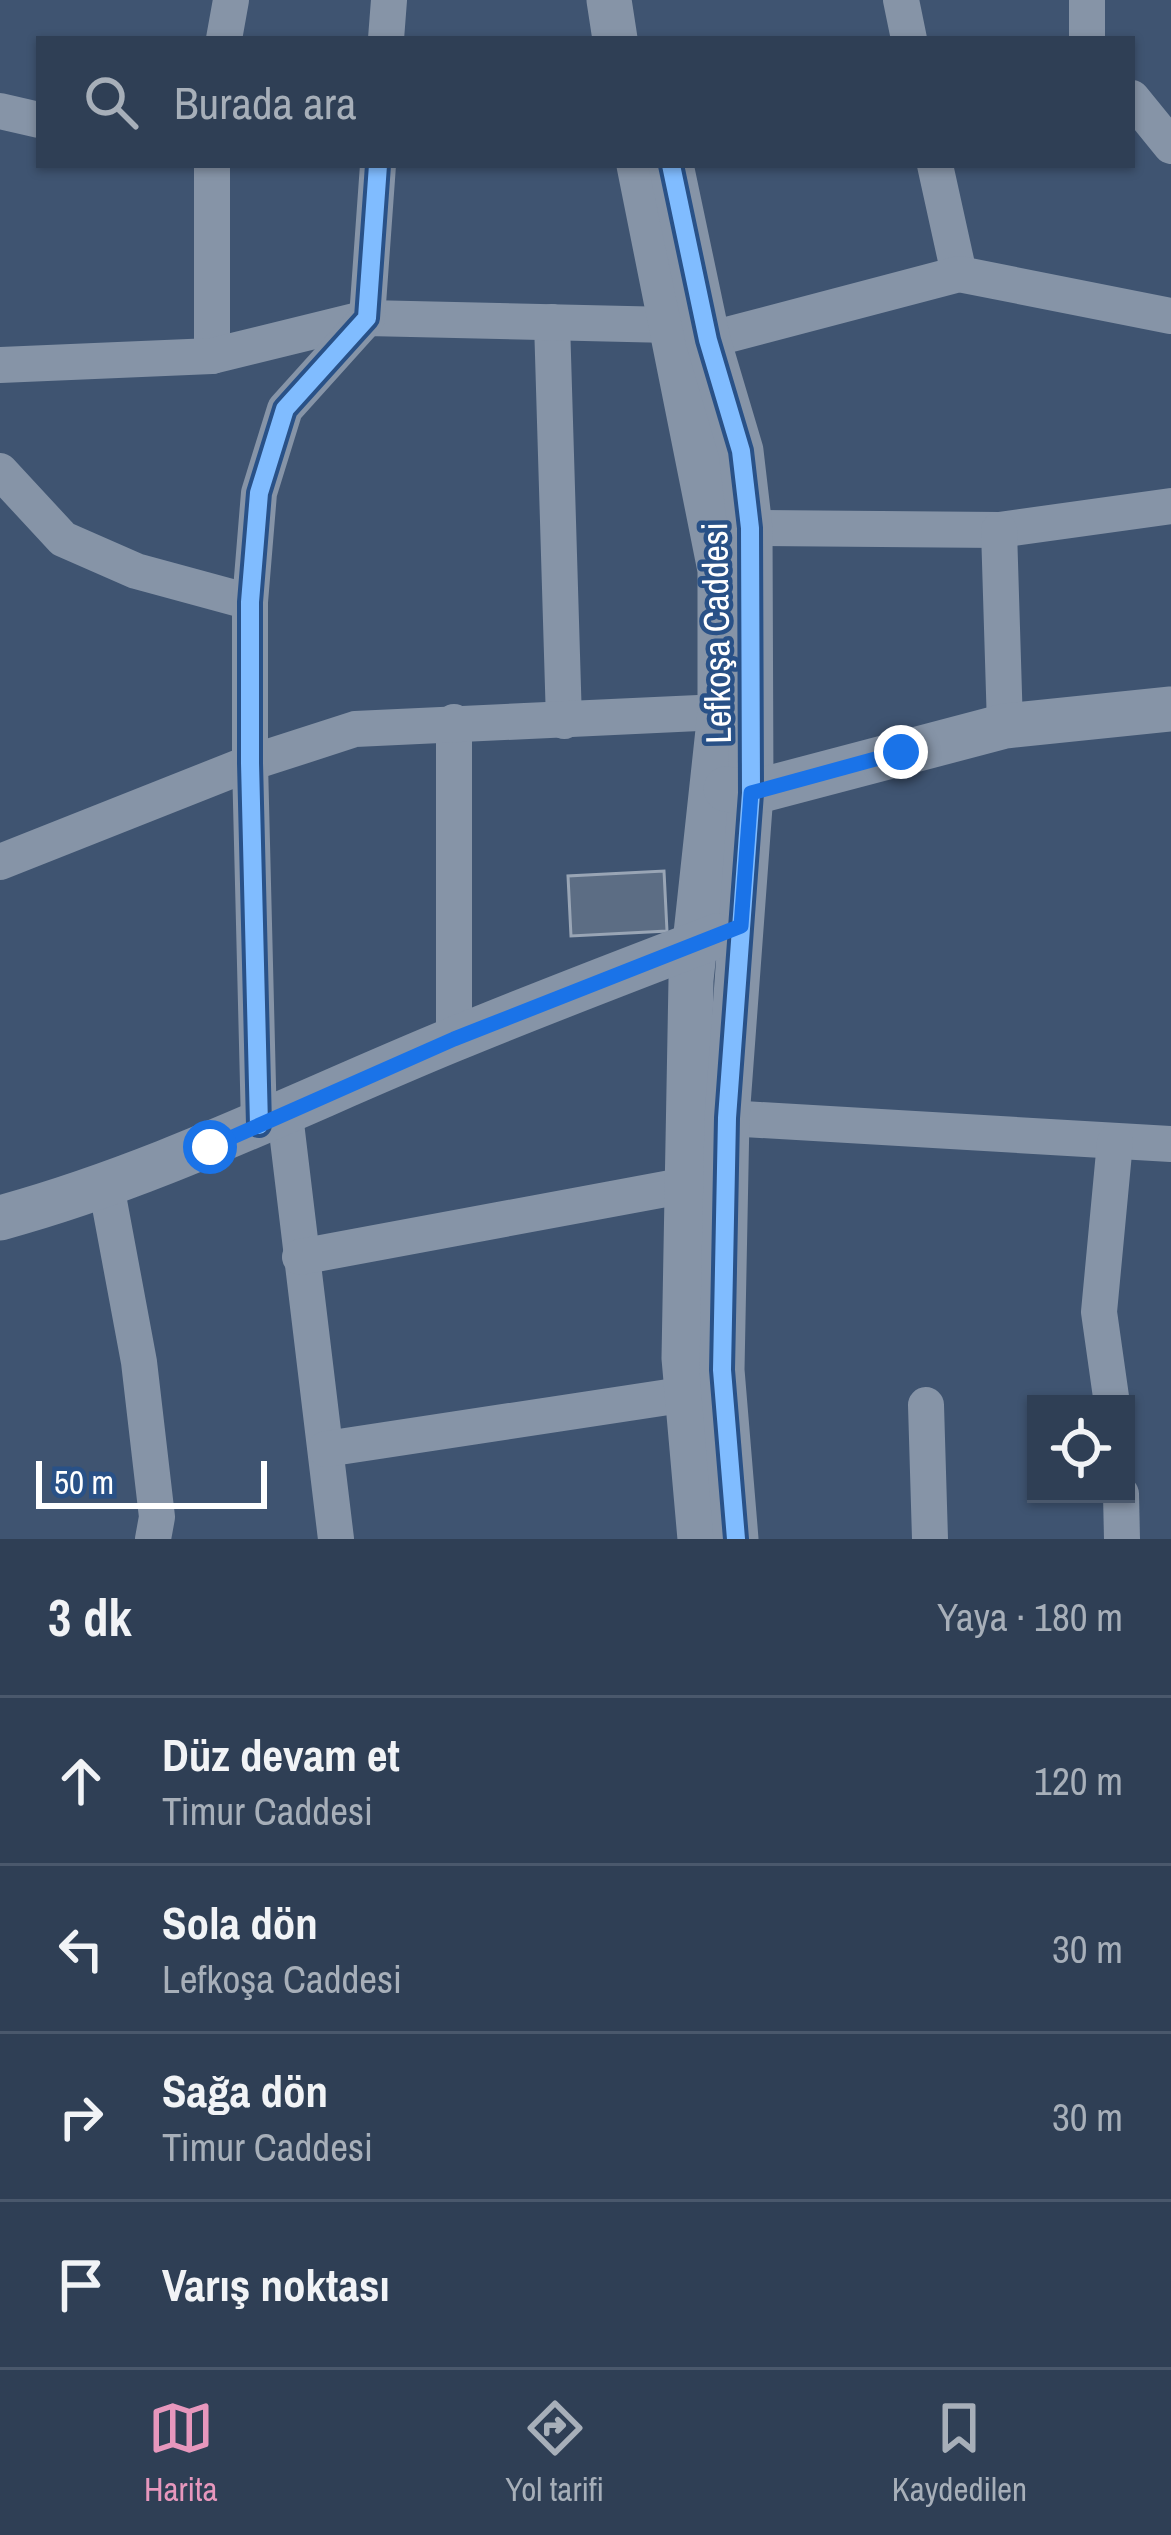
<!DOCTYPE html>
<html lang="tr">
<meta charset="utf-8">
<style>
:root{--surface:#2f3f55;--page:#37465b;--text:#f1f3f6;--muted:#a7afb9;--line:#4a586c;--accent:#e797bd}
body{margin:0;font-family:"Archivo Narrow",sans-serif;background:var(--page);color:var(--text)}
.controls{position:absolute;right:36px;bottom:36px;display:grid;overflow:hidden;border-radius:0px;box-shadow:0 3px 9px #0004}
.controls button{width:108px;height:108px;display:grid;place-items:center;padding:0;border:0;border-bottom:3px solid var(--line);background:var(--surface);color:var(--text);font:60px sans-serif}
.scale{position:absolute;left:36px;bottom:30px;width:231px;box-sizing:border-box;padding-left:12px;border:6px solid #fff;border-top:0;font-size:33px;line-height:42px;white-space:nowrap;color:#fff;-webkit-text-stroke:9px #295187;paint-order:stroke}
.stop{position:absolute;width:36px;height:36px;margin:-27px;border:9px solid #1a73e8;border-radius:50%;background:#fff}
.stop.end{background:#1a73e8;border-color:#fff;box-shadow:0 3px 12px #0008}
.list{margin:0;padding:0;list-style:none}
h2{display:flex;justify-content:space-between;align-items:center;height:156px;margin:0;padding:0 48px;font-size:51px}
h2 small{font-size:39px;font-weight:400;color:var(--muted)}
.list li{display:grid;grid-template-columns:78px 1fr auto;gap:36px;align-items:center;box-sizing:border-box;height:168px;padding:0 48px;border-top:3px solid var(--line)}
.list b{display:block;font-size:45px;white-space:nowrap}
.list p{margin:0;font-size:39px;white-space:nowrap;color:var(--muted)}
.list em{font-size:39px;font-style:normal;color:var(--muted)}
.icon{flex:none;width:66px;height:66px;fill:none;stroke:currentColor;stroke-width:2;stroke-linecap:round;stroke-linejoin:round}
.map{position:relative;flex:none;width:1171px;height:1539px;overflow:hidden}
.search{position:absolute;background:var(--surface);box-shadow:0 3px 9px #0004;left:36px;right:36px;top:36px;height:132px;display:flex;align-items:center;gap:30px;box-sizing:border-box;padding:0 42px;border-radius:0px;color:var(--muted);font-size:45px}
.sheet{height:828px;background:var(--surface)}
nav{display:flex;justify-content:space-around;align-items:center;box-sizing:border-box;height:168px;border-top:3px solid var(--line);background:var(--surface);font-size:33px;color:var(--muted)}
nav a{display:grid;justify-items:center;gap:6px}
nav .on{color:var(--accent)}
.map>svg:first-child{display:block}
.building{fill:#5c6d84;stroke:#99a5b5;stroke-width:3}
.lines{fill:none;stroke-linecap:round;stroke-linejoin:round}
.minor{stroke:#8694a7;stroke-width:36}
.tertiary{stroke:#8694a7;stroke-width:45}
.cycleway-casing{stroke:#295187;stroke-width:26}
.cycleway{stroke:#80bcff;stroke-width:18}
.route{stroke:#1a73e8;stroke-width:15}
.labels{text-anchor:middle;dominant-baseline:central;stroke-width:9;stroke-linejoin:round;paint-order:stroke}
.street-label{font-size:36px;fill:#fff;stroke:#295187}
</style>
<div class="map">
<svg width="1171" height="1539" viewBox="0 0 1171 1539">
<rect width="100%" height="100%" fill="#3f5471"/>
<polygon class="building" points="664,871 667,931 571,936 568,876"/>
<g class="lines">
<g class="minor">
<polyline points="901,0 909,39"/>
<polyline points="1087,0 1087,39"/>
<polyline points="224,39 231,0"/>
<polyline points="386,39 389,0"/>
<polyline points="1132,98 1171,146"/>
<polyline points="0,111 39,120"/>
<polyline points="212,165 212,356"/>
<polyline points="935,165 959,274"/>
<polyline points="552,322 564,721"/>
<polyline points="708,340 959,274 1171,316"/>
<polyline points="0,365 212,356 367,318 671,325"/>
<polyline points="0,471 63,539 136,571 250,602"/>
<polyline points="750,528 999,530 1171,506"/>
<polyline points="999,530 1005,726"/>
<polyline points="454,722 454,1039"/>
<polyline points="0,862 250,763 355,729 720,712"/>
<polyline points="285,1115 336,1539"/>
<polyline points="727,1118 1171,1144"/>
<polyline points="259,1125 250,763 250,602 259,493 285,409 367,318 378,165"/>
<polyline points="106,1185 139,1362 157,1517 153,1539"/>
<polyline points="300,1257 687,1185"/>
<polyline points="1112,1404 1099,1312 1115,1142"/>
<polyline points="926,1405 930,1539"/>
<polyline points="326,1449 688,1394"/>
<polyline points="1121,1494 1122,1539"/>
</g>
<g class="tertiary">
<polyline points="609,0 615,39"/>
<polyline points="639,165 720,570 720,712 691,980 684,1358 700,1539"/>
<polyline points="671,165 708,340 741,451 750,528 751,793 727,1118 722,1370 736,1539"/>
<polyline points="726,789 751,793 1005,726 1171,709"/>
<path d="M0,1218c158,-43 301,-116 452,-178 87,-36 176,-70 265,-104"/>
</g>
<defs>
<g id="cycleway">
<polyline points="671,165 708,340 741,451 750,528 751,793 727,1118 722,1370 736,1539"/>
<polyline points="259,1125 250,763 250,602 259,493 285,409 367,318 378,165"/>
</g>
</defs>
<use href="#cycleway" class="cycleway-casing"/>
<use href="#cycleway" class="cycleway"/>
</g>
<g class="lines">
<polyline class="route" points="210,1147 454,1039 741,926 751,793 901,752"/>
</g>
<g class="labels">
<g class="street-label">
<text transform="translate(716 633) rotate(-91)">Lefkoşa Caddesi</text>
</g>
</g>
</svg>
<div class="controls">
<button><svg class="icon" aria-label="locate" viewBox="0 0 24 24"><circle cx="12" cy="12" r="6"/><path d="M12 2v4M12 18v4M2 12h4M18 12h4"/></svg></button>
</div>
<div class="scale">50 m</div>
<div class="stop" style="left:210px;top:1147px"></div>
<div class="stop end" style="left:901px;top:752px"></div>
<div class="search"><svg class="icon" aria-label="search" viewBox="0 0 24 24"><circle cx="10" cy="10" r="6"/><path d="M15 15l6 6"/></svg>Burada ara</div>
</div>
<section class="sheet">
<h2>3 dk<small>Yaya · 180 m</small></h2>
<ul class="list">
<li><svg class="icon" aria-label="ahead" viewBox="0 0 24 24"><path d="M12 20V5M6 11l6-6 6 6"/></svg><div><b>Düz devam et</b><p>Timur Caddesi</p></div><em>120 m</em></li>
<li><svg class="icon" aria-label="left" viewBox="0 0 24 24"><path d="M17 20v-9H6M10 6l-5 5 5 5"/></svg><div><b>Sola dön</b><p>Lefkoşa Caddesi</p></div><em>30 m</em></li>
<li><svg class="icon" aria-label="right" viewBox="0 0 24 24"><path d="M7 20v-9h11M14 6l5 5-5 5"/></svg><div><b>Sağa dön</b><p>Timur Caddesi</p></div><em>30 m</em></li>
<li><svg class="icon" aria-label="arrive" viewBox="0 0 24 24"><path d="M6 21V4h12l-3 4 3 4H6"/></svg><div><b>Varış noktası</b></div></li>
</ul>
</section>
<nav>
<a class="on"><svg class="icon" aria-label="map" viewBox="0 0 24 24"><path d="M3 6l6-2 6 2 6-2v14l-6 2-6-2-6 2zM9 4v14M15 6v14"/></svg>Harita</a>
<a><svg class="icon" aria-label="directions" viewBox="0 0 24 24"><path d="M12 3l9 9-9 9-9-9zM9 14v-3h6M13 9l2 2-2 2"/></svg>Yol tarifi</a>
<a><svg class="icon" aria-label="saved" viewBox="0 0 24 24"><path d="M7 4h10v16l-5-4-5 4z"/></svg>Kaydedilen</a>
</nav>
